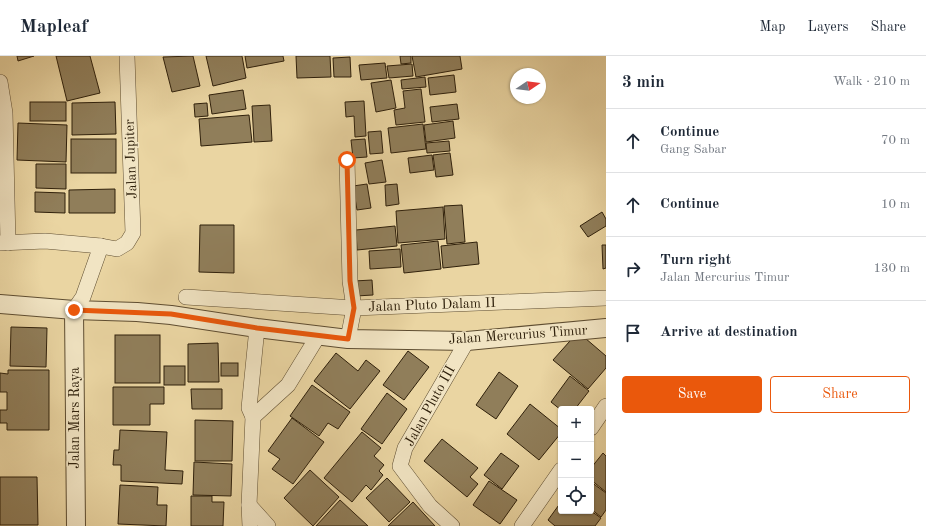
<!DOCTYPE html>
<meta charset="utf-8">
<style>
:root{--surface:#fff;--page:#f6f6f7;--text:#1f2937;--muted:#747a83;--line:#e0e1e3;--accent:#ea580c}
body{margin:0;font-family:"Old Standard TT",serif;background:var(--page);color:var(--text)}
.controls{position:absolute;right:12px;bottom:12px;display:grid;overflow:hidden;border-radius:4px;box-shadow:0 1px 3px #0004}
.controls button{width:36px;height:36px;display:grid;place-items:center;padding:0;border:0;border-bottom:1px solid var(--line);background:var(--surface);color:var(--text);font:20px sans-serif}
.compass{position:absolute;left:510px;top:12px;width:36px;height:36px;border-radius:50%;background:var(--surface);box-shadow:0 1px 3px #0004;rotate:77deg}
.stop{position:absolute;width:12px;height:12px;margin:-9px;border:3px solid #ea580c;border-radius:50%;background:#fff}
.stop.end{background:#ea580c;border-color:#fff;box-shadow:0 1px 4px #0008}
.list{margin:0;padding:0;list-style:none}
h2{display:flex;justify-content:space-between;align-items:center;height:52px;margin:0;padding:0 16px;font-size:17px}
h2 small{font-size:13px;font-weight:400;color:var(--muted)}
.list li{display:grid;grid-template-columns:26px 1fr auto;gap:12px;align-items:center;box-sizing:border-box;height:64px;padding:0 16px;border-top:1px solid var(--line)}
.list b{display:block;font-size:15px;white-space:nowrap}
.list p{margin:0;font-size:13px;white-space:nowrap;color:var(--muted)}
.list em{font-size:13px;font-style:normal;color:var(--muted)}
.actions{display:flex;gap:8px;padding:12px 16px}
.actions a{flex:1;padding:9px 0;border:1px solid var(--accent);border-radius:4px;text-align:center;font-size:14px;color:var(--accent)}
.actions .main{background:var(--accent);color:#fff}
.icon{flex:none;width:22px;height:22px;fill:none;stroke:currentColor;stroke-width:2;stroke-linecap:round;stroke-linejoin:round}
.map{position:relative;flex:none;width:606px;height:470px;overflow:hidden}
header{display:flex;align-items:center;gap:24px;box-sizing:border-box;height:56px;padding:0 20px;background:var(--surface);border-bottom:1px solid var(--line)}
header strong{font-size:19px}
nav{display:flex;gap:22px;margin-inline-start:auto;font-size:14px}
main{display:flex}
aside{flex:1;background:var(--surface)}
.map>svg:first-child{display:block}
.building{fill:#907e5a;stroke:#2f200b}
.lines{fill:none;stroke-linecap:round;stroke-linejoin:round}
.minor-casing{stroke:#5e4d31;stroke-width:16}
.tertiary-casing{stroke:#5e4d31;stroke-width:20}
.minor{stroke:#f1e4c3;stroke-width:15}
.tertiary{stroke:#f1e4c3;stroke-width:18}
.route{stroke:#ea580c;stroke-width:5}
.labels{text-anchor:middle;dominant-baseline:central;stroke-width:3;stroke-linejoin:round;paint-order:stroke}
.street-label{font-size:14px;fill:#2f200b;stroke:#f1e4c3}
</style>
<header>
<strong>Mapleaf</strong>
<nav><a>Map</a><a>Layers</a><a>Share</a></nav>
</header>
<main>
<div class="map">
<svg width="606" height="470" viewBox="0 0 606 470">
<rect width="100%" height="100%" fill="#ead5a2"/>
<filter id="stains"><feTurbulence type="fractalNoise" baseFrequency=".005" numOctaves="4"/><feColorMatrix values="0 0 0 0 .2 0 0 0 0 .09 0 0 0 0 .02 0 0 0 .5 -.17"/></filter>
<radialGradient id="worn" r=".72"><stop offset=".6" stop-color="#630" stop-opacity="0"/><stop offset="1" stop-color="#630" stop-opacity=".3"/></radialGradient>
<g class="building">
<polygon points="17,0 34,0 18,5"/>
<polygon points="56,0 90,0 100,37 67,45"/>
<polygon points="193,0 200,30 172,36 163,1"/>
<polygon points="206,0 242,0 246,22 213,30"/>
<polygon points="245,0 283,0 284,5 247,12"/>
<polygon points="296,0 330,0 331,21 297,22"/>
<polygon points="400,0 411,0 411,7 401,8"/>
<polygon points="412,0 460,0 462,13 416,21"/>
<polygon points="350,1 351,21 334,21 333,2"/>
<polygon points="385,7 387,22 361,24 359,9"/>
<polygon points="412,8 413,20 389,22 387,10"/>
<polygon points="454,19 456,36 430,39 428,22"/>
<polygon points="425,21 426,31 402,33 401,24"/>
<polygon points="391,24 396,52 376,56 371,27"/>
<polygon points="421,33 425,66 396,69 394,54 405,52 403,35"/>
<polygon points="243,34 246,53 212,58 209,39"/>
<polygon points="364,45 366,80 355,81 354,60 346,61 345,46"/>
<rect x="30" y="46" width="36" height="19"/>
<polygon points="115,46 116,78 72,79 72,47"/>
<polygon points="207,47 208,60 195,61 194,48"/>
<polygon points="457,48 459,63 432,66 430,51"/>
<polygon points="270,49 272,85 254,86 252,50"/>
<polygon points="249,59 252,86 201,90 199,63"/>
<polygon points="453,65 455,82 426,86 424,69"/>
<polygon points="18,67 67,69 66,106 17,104"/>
<polygon points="423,68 426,93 391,97 388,72"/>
<polygon points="381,75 383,97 370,98 368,76"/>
<rect x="71" y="83" width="45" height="34"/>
<polygon points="365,83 367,101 353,102 351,84"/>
<polygon points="449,85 450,95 427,97 426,87"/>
<polygon points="450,97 453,119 436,121 433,99"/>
<polygon points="432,99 434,114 410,117 408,102"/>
<polygon points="382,104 386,126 369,128 365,107"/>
<polygon points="36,108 66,108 66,133 36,132"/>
<polygon points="367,128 371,152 357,154 353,130"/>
<polygon points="397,128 399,148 386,150 385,129"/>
<polygon points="115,133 115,157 69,157 69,134"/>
<polygon points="35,136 65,137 65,157 35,156"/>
<polygon points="462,149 465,186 447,188 444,150"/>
<polygon points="443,151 445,183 398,187 396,155"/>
<polygon points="602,156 606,163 606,170 588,181 580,170"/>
<polygon points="200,169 234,169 234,217 199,216"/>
<polygon points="395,170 397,190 357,194 356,174"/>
<polygon points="438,185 441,213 404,217 401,189"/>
<polygon points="477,186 479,208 443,212 441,190"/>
<polygon points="602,189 606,189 606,212 603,213"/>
<polygon points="400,193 401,211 370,213 369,195"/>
<polygon points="372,224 373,239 356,240 354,225"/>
<polygon points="11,271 47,272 46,311 10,310"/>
<polygon points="578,276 606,300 606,312 588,333 553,304"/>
<rect x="115" y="279" width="45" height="48"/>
<polygon points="218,287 219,326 188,326 188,288"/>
<polygon points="408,295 429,311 404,344 383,329"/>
<polygon points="336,297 358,315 366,304 380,315 350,353 314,325"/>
<rect x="221" y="307" width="17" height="13"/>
<rect x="164" y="310" width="21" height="19"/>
<polygon points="8,314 49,314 49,374 7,374 7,367 0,367 0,354 7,354 7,336 0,336 0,317 8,318"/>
<polygon points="499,316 518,330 496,363 476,349"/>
<polygon points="570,320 589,335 575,353 561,354 551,346"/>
<polygon points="312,329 350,356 338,373 328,367 319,380 290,360"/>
<polygon points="113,331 164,331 164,348 150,348 150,369 113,369"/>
<polygon points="191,333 222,333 222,353 192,353"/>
<polygon points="387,337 407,353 382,388 361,373"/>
<polygon points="530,348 561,373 561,377 539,404 507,378"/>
<polygon points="292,362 324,386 293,428 272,413 280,403 268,395"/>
<polygon points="195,364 233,365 232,405 195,405"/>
<polygon points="120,374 167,376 165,414 183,415 182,428 121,425 121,409 113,409 114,394 119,394"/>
<polygon points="362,376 381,392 374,400 384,409 379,415 383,419 371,434 366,429 352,446 324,422"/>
<polygon points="442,383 478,412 470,421 478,428 467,441 424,405"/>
<polygon points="501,397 519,410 502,433 484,419"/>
<polygon points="603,397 606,400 606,436 591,424 591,412"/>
<polygon points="194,406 232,408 231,440 193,439"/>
<polygon points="310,414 339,441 313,470 284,442"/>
<polygon points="0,421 37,421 38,469 0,469"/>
<polygon points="387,422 410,446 389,466 366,442"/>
<polygon points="489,425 517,444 500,468 473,449"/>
<polygon points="591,426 606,437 606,454 601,461 591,453"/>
<polygon points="120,429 158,431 157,449 167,449 166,470 118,468"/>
<polygon points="191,440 212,440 212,446 224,446 223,470 191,470"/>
<polygon points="340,444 368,470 316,470"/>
<polygon points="413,446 435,470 388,470"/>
<polygon points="561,446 561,455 591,455 601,462 595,470 555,470 548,464"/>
</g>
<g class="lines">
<defs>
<g id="minor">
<polyline points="0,26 5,57 8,187"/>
<polyline points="347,104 350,225 354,252 348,283"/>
<polyline points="0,187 45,185 101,190 117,193 127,187 133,177 127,0"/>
<polyline points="186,241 354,252 606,242"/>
<polyline points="74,254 83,241 101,190"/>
<polyline points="253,361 249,352 257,272"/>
<polyline points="591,372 606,350"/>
<polyline points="249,449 268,470"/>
<polyline points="250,470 249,449 253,361 288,329 318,280"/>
<polyline points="452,470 430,450 400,410 405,392 467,285"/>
<polyline points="522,470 561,414"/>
</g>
<g id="tertiary">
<polyline points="0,248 74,254 137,256 171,259 257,272 348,283 467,285 606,272"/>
<polyline points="74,254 76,470"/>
</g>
</defs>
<use href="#minor" class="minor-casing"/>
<use href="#tertiary" class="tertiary-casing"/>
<use href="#minor" class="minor"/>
<use href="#tertiary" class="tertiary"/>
</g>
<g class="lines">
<polyline class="route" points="74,254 171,258 257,272 348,283 354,252 350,225 347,104"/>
</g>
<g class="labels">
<g class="street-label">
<text transform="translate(131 103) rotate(-92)">Jalan Jupiter</text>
<text transform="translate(432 249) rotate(-2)">Jalan Pluto Dalam II</text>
<text transform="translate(518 279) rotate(-4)">Jalan Mercurius Timur</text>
<text transform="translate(430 350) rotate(-61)">Jalan Pluto III</text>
<text transform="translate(75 362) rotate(-90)">Jalan Mars Raya</text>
</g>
</g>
<rect width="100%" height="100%" filter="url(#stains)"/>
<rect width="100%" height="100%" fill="url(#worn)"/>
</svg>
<div class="controls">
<button>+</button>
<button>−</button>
<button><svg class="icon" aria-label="locate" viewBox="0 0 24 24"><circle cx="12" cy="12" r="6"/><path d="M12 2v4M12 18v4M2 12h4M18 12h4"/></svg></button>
</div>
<svg class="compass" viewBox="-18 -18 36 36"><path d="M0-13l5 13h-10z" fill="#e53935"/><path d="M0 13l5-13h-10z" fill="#747a83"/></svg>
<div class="stop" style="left:347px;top:104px"></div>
<div class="stop end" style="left:74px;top:254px"></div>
</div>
<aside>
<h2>3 min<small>Walk · 210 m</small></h2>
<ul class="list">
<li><svg class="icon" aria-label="ahead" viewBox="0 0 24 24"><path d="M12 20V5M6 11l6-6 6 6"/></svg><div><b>Continue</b><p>Gang Sabar</p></div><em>70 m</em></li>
<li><svg class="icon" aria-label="ahead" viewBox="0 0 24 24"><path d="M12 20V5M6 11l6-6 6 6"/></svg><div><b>Continue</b></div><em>10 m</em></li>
<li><svg class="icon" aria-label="right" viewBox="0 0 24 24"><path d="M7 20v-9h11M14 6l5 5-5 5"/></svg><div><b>Turn right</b><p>Jalan Mercurius Timur</p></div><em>130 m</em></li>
<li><svg class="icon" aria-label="arrive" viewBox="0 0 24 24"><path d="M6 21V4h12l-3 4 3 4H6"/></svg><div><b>Arrive at destination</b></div></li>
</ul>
<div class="actions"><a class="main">Save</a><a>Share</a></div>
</aside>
</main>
